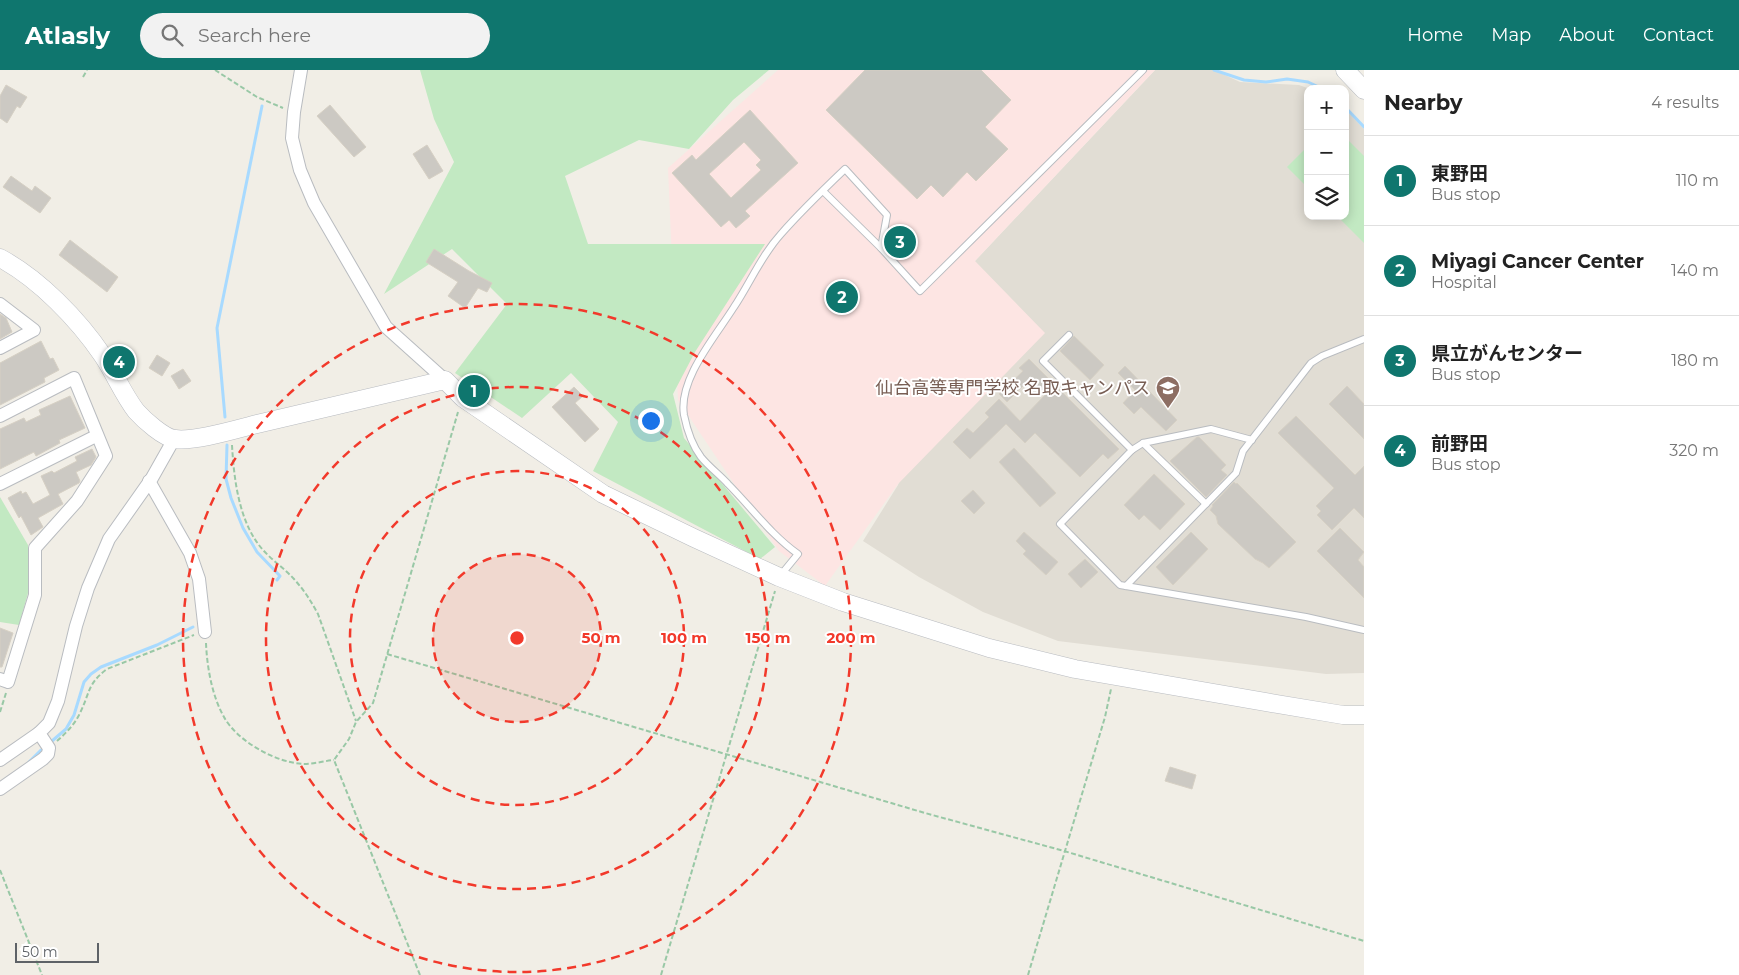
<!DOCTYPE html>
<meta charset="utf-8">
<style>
:root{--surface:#fff;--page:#f2f2f2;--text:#222;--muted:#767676;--line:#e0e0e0;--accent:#0f766e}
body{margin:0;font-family:Montserrat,"Noto Sans JP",sans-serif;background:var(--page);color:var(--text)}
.controls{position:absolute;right:15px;top:15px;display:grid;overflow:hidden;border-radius:10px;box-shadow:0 2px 12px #0003}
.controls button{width:45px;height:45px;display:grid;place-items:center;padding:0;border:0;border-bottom:1px solid var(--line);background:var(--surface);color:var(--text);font:25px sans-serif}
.scale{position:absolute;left:15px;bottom:12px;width:84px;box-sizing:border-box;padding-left:5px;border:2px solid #5e6267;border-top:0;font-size:14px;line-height:18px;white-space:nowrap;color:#5e6267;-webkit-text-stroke:4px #fff;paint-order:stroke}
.you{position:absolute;left:650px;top:350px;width:18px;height:18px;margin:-12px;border:4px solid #fff;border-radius:50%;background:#1a73e8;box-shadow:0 0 0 8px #1a73e833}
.badge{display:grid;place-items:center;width:32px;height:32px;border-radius:50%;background:var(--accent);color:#fff;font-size:16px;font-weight:700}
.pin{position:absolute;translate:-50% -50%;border:2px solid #fff;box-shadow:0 1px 5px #0006}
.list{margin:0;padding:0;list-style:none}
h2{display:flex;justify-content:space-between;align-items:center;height:65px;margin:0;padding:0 20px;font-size:21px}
h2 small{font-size:16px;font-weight:400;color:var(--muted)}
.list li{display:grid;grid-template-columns:32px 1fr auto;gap:15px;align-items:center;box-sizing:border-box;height:90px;padding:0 20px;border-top:1px solid var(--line)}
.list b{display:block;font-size:19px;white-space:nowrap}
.list p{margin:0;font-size:16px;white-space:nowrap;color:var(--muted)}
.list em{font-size:16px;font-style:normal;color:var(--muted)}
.icon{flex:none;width:28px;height:28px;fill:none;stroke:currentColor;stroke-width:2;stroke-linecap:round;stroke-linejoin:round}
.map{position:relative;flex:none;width:1364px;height:905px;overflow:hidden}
header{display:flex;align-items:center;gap:30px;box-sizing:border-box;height:70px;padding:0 25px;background:var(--accent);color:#fff}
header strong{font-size:24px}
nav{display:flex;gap:28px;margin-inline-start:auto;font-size:18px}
.search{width:350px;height:45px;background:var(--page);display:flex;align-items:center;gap:12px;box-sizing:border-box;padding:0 18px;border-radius:28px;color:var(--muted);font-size:19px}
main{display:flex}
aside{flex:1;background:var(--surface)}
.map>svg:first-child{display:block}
.education{fill:#e1ddd4}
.medical{fill:#fde5e3}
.green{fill:#c2e9c2}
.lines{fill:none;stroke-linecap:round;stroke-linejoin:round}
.stream{stroke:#a8daff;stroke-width:3}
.building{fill:#ccc9c3;stroke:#d6d0c4;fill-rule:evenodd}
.lane-casing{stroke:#b9bcc0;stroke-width:8}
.street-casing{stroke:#b9bcc0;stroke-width:14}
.secondary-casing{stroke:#b8bbc0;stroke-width:19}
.path{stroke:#99c8a6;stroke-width:2;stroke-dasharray:5 2.5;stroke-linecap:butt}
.lane{stroke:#fff;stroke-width:6}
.street{stroke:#fff;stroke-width:12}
.secondary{stroke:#fff;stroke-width:18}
.ring{fill:none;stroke:#f2392b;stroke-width:2.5;stroke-dasharray:9 6}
.labels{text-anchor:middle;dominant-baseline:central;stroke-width:4;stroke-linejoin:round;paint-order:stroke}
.education-label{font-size:18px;fill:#785e54;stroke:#fff;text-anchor:end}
.centre{fill:#f2392b;stroke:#fff;stroke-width:2.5}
.ring-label{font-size:15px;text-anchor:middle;font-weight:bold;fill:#f2392b;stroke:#fff;stroke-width:4;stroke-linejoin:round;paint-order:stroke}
</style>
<header>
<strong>Atlasly</strong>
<div class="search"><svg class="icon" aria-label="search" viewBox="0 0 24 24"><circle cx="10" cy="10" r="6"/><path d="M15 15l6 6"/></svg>Search here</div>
<nav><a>Home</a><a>Map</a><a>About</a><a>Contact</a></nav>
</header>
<main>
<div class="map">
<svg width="1364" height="905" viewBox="0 0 1364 905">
<rect width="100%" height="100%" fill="#f1eee6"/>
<polygon class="education" points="1155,0 1214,0 1240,12 1299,15 1310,19 1308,19 1308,146 1345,146 1345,39 1364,59 1364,603 1326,604 1058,571 983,542 919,507 863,471 898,415 975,191"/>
<polygon class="medical" points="778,0 1155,0 975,191 1045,263 898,414 825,516 779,481 678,330 668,98"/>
<g class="green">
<polygon points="420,0 769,0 733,30 689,79 639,70 565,106 588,174 765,174 695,282 673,324 684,368 775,477 760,489 593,401 618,352 571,303 522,348 455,303 507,234 452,179 384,224 454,92 434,49"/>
<polygon points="1345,67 1364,86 1364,173 1337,146 1345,146"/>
<polygon points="1308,76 1308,118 1287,97"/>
<polygon points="0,427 28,475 30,516 19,555 0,552"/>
</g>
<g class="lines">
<g class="stream">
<polyline points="1214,0 1244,10 1266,12 1287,9 1308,12 1323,19"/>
<polyline points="1345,37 1364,57"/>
<polyline points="225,347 217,258 262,36"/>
<polyline points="227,375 226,409 231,428 243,458 257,482 280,506 277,510"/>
<polyline points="52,671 66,659 74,645 84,612 91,604 101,597 157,575 193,557"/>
<polyline points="29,692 41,680"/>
</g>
</g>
<g class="building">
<polygon points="865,0 981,0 1011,30 985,57 1008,79 976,111 967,102 943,127 931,115 917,129 826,40"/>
<polygon points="6,15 27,27 20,38 17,36 7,53 0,48 0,26"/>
<polygon points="330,35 366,77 354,87 317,46"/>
<path d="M750,40l48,53 -53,48 5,5 -14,12 -7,-8 -8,7 -49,-54 20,-18 4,5zM744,72l17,18 -5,5 5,5 -30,28 -22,-24z"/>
<polygon points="427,75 443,101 429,109 413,84"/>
<polygon points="11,106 32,121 35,116 51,128 40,143 3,117"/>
<polygon points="70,170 118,207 107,222 59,185"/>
<polygon points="434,179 469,201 492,213 487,222 478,218 465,238 448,226 458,212 426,192"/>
<polygon points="0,244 6,248 12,262 0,269"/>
<polygon points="1074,266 1104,295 1090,310 1060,281"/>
<polygon points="41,271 50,289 53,288 59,300 44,308 45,312 0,335 0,293"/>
<polygon points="157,285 170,293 162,306 149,298"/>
<polygon points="1029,289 1119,379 1108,389 1103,384 1080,407 1035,363 1025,373 1006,354 970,389 953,372 967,358 973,363 989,347 985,343 999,329 1020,351 1045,325 1030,309 1007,332 999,324 1023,301 1019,298"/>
<polygon points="1125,296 1177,350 1166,361 1141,337 1134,344 1123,333 1135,320 1118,303"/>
<polygon points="183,299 191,311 179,319 171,306"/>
<polygon points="1347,316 1364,334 1364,369 1329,334"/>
<polygon points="574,317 583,326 575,333 599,359 585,372 552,337"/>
<polygon points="70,326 85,358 59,370 60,373 36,386 34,382 0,399 0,359 24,348 26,352 41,345 39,340"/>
<polygon points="1296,346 1355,405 1364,396 1364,448 1354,438 1332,460 1317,445 1321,441 1316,436 1334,418 1278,363"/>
<polygon points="1197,367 1199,367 1226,395 1221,400 1227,405 1206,427 1170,391"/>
<polygon points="1014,378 1056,423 1040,437 999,392"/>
<polygon points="92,379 96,387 91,395 76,402 80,411 79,413 58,424 63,434 38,448 43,457 31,465 21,446 19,448 8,428 21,421 22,424 26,422 33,434 50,425 41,406 52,401 54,403 77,391 75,387"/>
<polygon points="1154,404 1185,434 1160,460 1144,445 1139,450 1124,435"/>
<polygon points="1234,412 1236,414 1237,413 1296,472 1269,498 1263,493 1255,489 1218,454 1216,446 1210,440 1213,436 1212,435"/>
<polygon points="973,420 985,433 974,444 961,431"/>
<polygon points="1340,458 1364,482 1358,490 1364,497 1364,528 1317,481"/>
<polygon points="1024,462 1058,492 1046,505 1023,484 1026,481 1016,471"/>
<polygon points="1191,462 1208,479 1173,515 1156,497"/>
<polygon points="1085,489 1098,502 1081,518 1068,504"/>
<polygon points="0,558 13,563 2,597 0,597"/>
<polygon points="1170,697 1196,705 1192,719 1165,711"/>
</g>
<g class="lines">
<defs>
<g id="lane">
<polyline points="823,121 881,178"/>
<polyline points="1069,265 1043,291 1132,380 1060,454 1120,515 1306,547 1364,560"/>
<polyline points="1143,373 1206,434"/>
<polyline points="1132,380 1143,373 1211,359 1252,370"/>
<path d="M780,506l18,-22c-27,-19 -47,-47 -70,-70 -8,-9 -19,-17 -27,-27 -9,-12 -14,-27 -17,-42 -6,-36 32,-79 50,-108 16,-24 27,-51 47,-73 20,-23 42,-44 64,-65l42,46 -6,33 39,43 223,-221"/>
<polyline points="1126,516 1236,403 1243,381 1311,293 1322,286 1364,269"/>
</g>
<g id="street">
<polyline points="301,0 294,42 292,68 300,100 314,133 386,257 445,310"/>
<polyline points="0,234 34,260 0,278"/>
<polyline points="0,346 74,308 106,386 77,431 35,478 35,525 8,612 0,609"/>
<polyline points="149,411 190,483 199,509 205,562"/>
<polyline points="0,414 96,366"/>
<polyline points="0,690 39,663"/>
<polyline points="0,719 43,689 48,684 49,678 39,663 49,653 58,631 76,556 88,518 109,469 152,408 174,369"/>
</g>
<g id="secondary">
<polyline points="1345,0 1364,20"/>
<path d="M0,188c39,21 78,61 103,98 12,18 20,38 33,55 8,9 28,27 39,28 20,3 62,-10 82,-15 62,-15 125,-29 188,-44l18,18 140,96 91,44 85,39 64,25 146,46 86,21 202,35 66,11h21"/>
</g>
</defs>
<use href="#lane" class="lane-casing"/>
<use href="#street" class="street-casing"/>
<use href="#secondary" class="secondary-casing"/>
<g class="path">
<polyline points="215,0 257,27 283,38"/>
<polyline points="83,7 87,0"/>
<path d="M232,375c2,35 7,78 31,105 10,11 22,19 31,29 10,11 17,22 24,35l38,107"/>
<path d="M206,573c1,24 6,53 18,74 13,24 52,46 80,47 10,0 20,-3 30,-4"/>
<polyline points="387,584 925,743 1064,781 1364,871"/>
<polyline points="0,642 6,623"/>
<path d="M57,671c9,-8 18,-17 23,-28 10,-20 7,-29 27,-44l87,-34"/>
<polyline points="0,800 42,905"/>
<polyline points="420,905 334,690 349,669 356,652 373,633 458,342"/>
<polyline points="661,905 775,521"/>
<polyline points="1028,905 1105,647 1111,619"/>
</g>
<use href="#lane" class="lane"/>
<use href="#street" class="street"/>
<use href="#secondary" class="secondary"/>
</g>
<circle cx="517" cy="568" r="84" fill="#f2392b" fill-opacity=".12"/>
<g class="ring">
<circle cx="517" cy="568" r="84"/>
<circle cx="517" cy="568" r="167"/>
<circle cx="517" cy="568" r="251"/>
<circle cx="517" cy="568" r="334"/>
</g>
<defs>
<symbol id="university-pin" viewBox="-11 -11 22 30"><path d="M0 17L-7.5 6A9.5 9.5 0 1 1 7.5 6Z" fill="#8d6e63" stroke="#fff"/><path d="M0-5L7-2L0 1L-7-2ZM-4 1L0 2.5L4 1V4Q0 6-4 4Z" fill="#fff"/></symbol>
</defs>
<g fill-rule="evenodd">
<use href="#university-pin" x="1154" y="304" width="28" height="38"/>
</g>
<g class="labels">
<g class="education-label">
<text x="1150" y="318">仙台高等専門学校 名取キャンパス</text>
</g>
</g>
<circle cx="517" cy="568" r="8" class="centre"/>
<g class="ring-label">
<text x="601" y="573">50 m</text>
<text x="684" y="573">100 m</text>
<text x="768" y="573">150 m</text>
<text x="851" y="573">200 m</text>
</g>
</svg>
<div class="controls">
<button>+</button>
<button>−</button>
<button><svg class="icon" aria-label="layers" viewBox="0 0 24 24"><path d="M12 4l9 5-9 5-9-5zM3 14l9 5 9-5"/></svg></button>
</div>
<div class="scale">50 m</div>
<div class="you"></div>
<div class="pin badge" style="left:474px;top:321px">1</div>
<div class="pin badge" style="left:842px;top:227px">2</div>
<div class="pin badge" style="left:900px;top:172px">3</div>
<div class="pin badge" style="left:119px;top:292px">4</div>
</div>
<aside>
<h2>Nearby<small>4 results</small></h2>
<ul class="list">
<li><span class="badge">1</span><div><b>東野田</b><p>Bus stop</p></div><em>110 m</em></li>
<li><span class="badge">2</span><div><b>Miyagi Cancer Center</b><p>Hospital</p></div><em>140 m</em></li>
<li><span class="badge">3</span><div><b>県立がんセンター</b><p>Bus stop</p></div><em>180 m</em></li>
<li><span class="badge">4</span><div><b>前野田</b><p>Bus stop</p></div><em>320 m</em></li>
</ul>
</aside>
</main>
